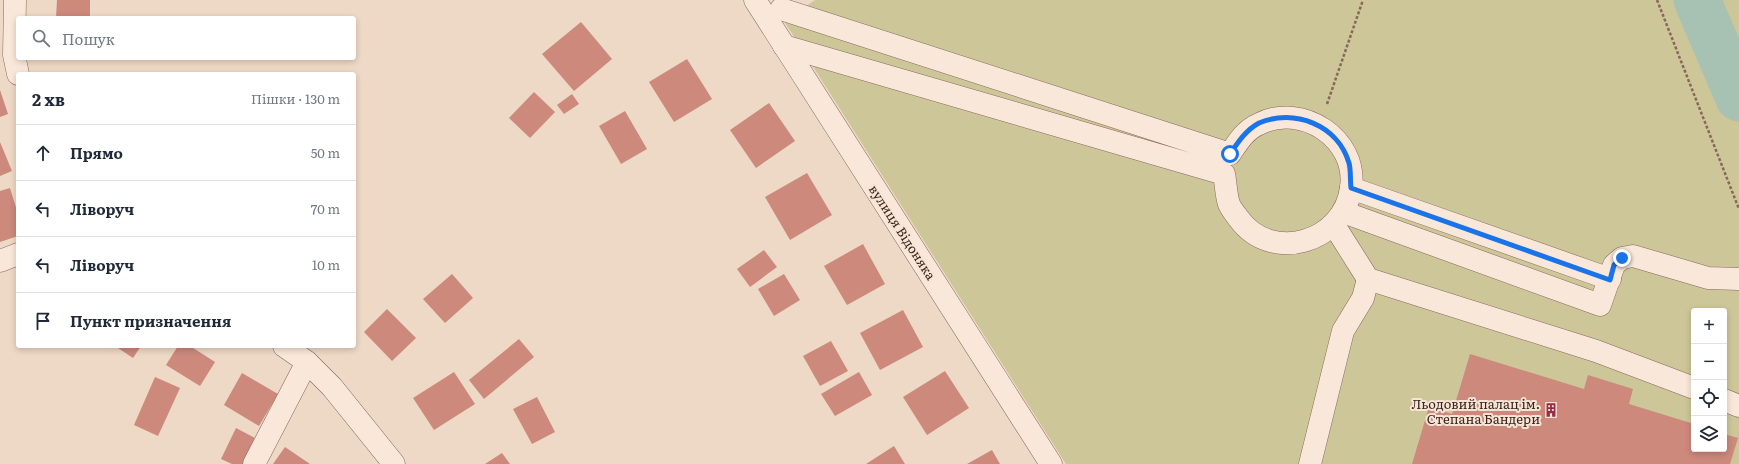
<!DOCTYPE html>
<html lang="uk">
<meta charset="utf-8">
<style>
:root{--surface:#fff;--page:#f2f2f3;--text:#1f2937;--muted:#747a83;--line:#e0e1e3}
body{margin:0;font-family:Literata,serif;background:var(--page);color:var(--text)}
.controls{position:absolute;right:12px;bottom:12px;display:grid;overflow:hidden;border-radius:4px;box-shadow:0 2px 6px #0003}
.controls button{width:36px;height:36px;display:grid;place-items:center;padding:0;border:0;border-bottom:1px solid var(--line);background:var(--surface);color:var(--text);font:20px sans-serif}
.stop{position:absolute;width:12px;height:12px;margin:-9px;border:3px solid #1a73e8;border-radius:50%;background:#fff}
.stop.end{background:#1a73e8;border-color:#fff;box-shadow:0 1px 4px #0008}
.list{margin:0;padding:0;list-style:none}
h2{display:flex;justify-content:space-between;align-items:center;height:52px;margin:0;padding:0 16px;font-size:17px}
h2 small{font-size:13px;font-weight:400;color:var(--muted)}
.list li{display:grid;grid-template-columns:26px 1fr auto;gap:12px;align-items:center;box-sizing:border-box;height:56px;padding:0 16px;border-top:1px solid var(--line)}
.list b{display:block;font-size:15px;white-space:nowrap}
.list em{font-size:13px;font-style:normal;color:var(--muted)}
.icon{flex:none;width:22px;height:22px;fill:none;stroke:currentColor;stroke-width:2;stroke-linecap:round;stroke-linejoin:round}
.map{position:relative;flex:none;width:1739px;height:464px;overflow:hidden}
.search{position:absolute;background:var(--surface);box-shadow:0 2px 6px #0003;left:16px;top:16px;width:340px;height:44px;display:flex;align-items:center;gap:10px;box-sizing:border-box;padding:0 14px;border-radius:4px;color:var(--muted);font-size:15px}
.panel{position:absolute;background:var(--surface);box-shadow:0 2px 6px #0003;left:16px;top:72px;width:340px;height:276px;border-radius:4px}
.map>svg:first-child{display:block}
.green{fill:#ccc699;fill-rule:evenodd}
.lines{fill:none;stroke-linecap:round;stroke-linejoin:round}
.river{stroke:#a7c2b3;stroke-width:47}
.building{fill:#cc897c}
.minor-casing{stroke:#89685b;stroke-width:23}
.path{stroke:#89685b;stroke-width:2.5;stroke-dasharray:3 2;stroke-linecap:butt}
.minor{stroke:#f9e7d9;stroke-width:22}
.route{stroke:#1a73e8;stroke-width:5}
.labels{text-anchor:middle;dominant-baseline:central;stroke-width:4;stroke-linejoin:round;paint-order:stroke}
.street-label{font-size:13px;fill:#3a251f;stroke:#f6e4d5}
.poi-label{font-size:13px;fill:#3a251f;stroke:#f6e4d5;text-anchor:end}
</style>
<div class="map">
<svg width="1739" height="464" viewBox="0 0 1739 464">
<rect width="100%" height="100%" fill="#eed8c6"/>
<path class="green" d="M815,0h924v464h-673l-282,-443zM1694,311h30v138h-30z"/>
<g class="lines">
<polyline class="river" points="1697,0 1739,98"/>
</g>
<g class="building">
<polygon points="57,0 90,0 90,18 56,18"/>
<polygon points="581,22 612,59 574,91 542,54"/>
<polygon points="687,59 712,99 674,122 649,82"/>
<polygon points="0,90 8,114 0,117"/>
<polygon points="534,92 555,112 530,138 509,118"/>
<polygon points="572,94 579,104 564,114 557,105"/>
<polygon points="769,103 795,141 756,168 730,130"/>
<polygon points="625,111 647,149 621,164 599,126"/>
<polygon points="0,142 12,171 0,176"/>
<polygon points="807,173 832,215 790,240 765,197"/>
<polygon points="10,188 18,214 18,236 0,242 0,191"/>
<polygon points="863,244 885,284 847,305 824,266"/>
<polygon points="764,250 777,267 750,287 737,269"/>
<polygon points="452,274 473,298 445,323 423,299"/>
<polygon points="784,274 800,300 774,316 758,289"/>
<polygon points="387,309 416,338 392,361 364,332"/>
<polygon points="903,310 923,347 880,370 860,333"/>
<polygon points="519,339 534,357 484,399 469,380"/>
<polygon points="831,341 848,371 820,386 803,356"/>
<polygon points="115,346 141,346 133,358"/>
<polygon points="178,346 190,346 215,362 200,386 166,365"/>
<polygon points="1470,354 1584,389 1588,375 1633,389 1629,404 1694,424 1694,449 1724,449 1724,434 1738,438 1730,464 1412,464 1429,407 1452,414"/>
<polygon points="945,371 969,408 927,435 903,397"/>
<polygon points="454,372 475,404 434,430 413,398"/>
<polygon points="859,372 872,395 835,416 821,394"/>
<polygon points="242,373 278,394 259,426 224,405"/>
<polygon points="155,377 180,388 158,436 134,425"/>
<polygon points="537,397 555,432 532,444 513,409"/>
<polygon points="236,428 255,438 243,464 232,464 221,459"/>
<polygon points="894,446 905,464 866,464"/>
<polygon points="285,447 310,464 273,464"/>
<polygon points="992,450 1000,464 967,464"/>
<polygon points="502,453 510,464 485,464"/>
</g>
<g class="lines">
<defs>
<g id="minor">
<polyline points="15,0 14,55 18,74"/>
<polyline points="755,0 1051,464"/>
<path d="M781,9l449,145c8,-12 15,-24 29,-30 43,-22 99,15 92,64 -7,54 -79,76 -112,31 -3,-4 -8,-10 -10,-15 -3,-9 -3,-20 -5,-30l-440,-128"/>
<polyline points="1351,188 1610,279"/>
<polyline points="1343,212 1600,305 1614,265 1622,258 1633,256 1708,278 1739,279"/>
<polyline points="1334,225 1368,279 1596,351 1694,388"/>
<polyline points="0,261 18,254"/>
<polyline points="284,346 307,362 332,387 394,464"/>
<polyline points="1724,400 1739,406"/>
<polyline points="254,464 307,362"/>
<polyline points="1310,464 1343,331 1363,298 1368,279"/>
</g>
</defs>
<use href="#minor" class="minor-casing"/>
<g class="path">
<polyline points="1657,0 1739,209"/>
<polyline points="1327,104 1363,0"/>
</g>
<use href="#minor" class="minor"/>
</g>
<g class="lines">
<path class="route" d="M1230,154c8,-12 16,-24 29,-31 35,-15 79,2 90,40 2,7 1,17 2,25l259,92 4,-15 8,-7"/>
</g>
<defs>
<symbol id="building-bare" viewBox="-9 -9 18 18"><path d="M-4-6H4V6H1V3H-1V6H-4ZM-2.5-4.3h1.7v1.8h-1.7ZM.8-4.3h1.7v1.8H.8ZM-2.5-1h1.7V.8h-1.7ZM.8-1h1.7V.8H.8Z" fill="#982b47" stroke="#f6e4d5" stroke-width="2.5" paint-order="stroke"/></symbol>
</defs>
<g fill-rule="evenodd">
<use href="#building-bare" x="1541" y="400" width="20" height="20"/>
</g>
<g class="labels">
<g class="street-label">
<text transform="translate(903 232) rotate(57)">вулиця Відоняка</text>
</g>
<g class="poi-label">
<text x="1540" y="403">Льодовий палац ім.<tspan x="1540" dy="15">Степана Бандери</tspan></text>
</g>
</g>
</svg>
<div class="controls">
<button>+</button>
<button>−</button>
<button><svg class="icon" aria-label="locate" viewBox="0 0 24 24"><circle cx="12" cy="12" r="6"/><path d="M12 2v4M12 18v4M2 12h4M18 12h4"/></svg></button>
<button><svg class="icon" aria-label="layers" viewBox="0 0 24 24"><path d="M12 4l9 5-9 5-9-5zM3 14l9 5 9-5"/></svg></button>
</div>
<div class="stop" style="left:1230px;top:154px"></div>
<div class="stop end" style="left:1622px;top:258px"></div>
<div class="search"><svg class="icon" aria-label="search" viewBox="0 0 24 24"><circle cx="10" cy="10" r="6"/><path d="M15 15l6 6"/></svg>Пошук</div>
<section class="panel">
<h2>2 хв<small>Пішки · 130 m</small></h2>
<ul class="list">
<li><svg class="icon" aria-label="ahead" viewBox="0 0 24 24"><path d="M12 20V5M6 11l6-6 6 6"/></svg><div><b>Прямо</b></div><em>50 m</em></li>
<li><svg class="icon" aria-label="left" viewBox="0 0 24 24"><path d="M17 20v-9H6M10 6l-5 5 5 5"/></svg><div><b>Ліворуч</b></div><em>70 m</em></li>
<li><svg class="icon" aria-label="left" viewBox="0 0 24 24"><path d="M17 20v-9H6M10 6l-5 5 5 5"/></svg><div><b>Ліворуч</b></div><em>10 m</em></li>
<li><svg class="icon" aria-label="arrive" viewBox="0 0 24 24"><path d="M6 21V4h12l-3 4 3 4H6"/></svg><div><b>Пункт призначення</b></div></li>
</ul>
</section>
</div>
